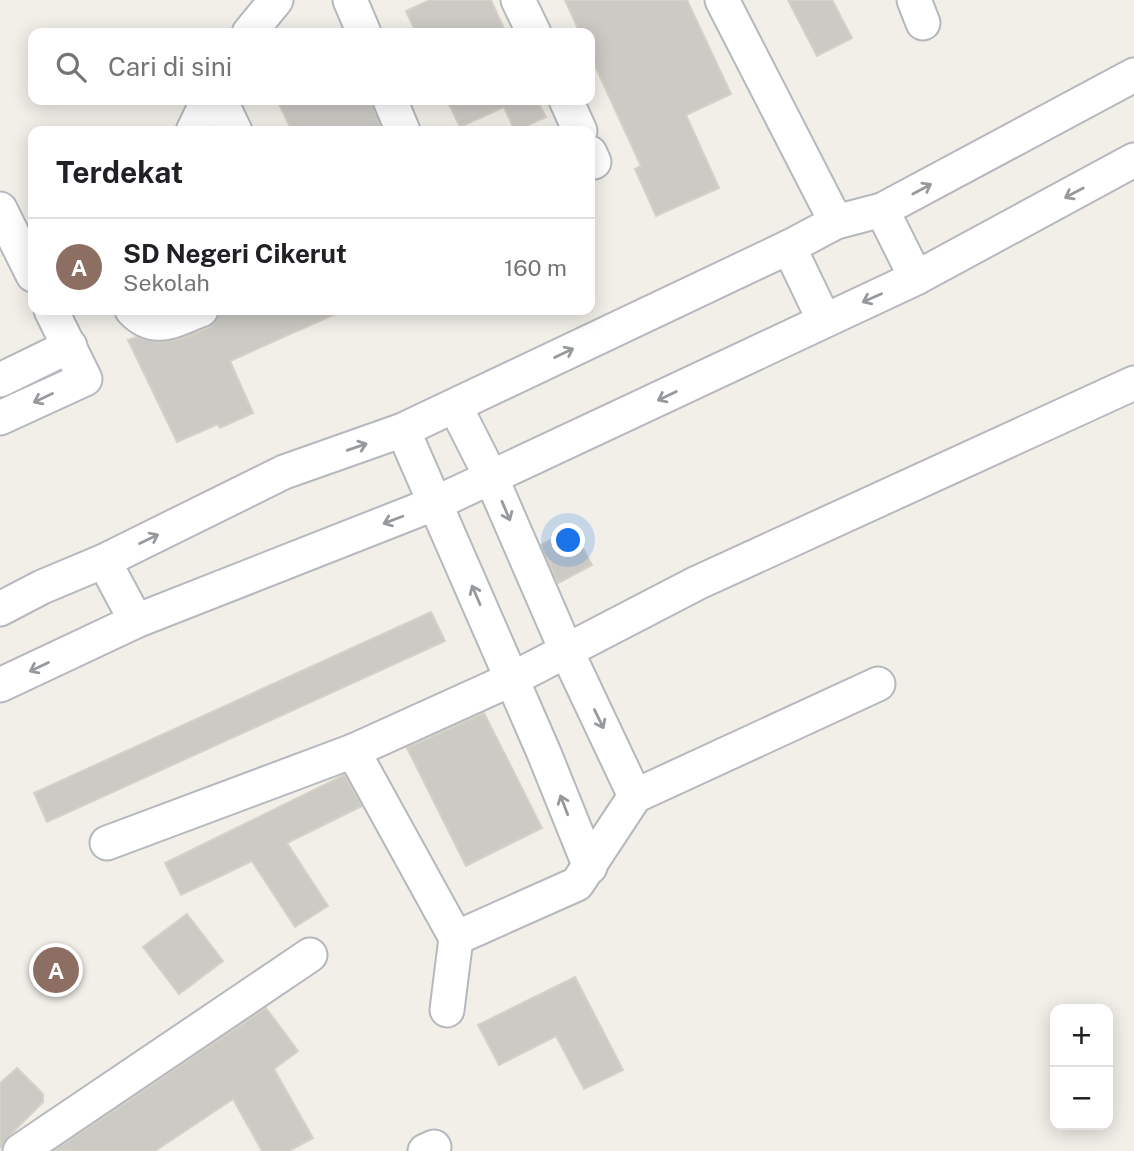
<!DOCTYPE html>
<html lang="id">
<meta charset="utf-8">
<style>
:root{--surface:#fff;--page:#f2f2f2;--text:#202124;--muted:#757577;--line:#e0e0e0;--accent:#db2777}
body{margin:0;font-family:"Public Sans",sans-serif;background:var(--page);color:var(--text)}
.controls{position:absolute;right:21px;bottom:21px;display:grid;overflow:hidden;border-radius:14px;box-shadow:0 4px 18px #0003}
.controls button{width:63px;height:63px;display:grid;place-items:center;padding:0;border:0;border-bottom:2px solid var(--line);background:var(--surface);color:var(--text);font:35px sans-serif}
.you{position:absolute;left:569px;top:541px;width:24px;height:24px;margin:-18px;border:5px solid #fff;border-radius:50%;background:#1a73e8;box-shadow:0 0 0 10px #1a73e833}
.badge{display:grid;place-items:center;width:46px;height:46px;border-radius:50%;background:var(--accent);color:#fff;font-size:23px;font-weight:700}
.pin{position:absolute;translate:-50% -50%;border:4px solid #fff;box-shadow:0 2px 7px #0006}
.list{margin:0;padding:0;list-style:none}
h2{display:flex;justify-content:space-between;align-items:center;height:91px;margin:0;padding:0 28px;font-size:30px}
h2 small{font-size:23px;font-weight:400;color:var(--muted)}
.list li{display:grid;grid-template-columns:46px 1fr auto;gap:21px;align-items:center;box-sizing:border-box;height:98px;padding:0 28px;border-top:2px solid var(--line)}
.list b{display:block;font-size:26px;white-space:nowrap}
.list p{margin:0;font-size:23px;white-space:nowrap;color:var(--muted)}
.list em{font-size:23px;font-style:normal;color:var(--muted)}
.icon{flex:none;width:38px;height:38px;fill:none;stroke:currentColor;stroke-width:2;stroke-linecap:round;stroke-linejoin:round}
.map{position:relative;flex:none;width:1134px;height:1151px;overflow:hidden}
.search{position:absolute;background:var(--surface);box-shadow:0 4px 18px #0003;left:28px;top:28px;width:567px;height:77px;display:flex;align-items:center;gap:18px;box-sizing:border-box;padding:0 24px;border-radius:14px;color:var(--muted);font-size:26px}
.panel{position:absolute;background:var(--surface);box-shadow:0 4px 18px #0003;left:28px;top:126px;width:567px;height:189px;border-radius:14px}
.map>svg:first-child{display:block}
.building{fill:#cccac5;stroke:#d6d1c6;stroke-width:2}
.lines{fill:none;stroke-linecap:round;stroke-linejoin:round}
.minor-casing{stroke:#b5b8bc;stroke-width:37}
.minor{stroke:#fff;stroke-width:33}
.oneway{stroke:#979a9d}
</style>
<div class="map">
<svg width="1134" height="1151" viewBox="0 0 1134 1151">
<rect width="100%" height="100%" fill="#f1efe8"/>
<g class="building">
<polygon points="430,0 491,0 506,33 416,33 406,11"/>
<polygon points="565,0 687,0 731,94 686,115 719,188 656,216 635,169 641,166 590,55 590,33 580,33"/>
<polygon points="788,0 832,0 852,38 817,56"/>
<polygon points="277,100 371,100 382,131 292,131"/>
<polygon points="447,100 537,100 546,117 515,131 504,107 460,127"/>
<polygon points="220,310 344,310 230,361 253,413 220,428 218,424 177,442 128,340 136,337 158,342 180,339 209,328 216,321"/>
<polygon points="572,528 592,565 558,583 541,545"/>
<polygon points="431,612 445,641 47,822 34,793"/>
<polygon points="484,713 542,828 466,866 407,748"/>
<polygon points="344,775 362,806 287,843 328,906 295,927 252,861 181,895 165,863"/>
<polygon points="187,914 223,961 179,994 143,947"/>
<polygon points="575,977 623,1070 584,1089 556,1036 499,1065 478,1025"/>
<polygon points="266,1008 298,1051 274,1069 313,1138 289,1151 262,1151 233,1099 155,1151 54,1151"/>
<polygon points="17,1068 43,1094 43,1102 9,1136 0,1148 0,1083"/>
</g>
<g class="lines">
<defs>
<g id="minor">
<polyline points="350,0 364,33"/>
<polyline points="518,0 534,33"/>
<polyline points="722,0 836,222"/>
<polyline points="914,0 923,23"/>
<polyline points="249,33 276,0"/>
<polyline points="220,100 235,131"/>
<polyline points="390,100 403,131"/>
<polyline points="566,100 580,131"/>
<polyline points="193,131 208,100"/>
<polyline points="590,153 594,162"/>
<polyline points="0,209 33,275"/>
<polyline points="882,210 916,278"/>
<polyline points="789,247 824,320"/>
<path d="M132,310c23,24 42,10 69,0"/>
<polyline points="0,380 70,346"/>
<polyline points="455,406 491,477 566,650 635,796"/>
<polyline points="0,418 85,379 51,310"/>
<polyline points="403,430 544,753 590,867"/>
<polyline points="104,561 136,621"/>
<polyline points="0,609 42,587 104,561 284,472 403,430 789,247 836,222 882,210 1134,75"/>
<polyline points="0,685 136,621 436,503 916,278 1134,160"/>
<polyline points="353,751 456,938"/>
<polyline points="107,843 353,751 512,679 697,583 1134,383"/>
<polyline points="447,1010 456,938 577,884 635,796 878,684"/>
<polyline points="20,1151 310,955"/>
<polyline points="425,1151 434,1147"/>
</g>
</defs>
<use href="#minor" class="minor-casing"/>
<use href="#minor" class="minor"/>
</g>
<defs><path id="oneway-shaft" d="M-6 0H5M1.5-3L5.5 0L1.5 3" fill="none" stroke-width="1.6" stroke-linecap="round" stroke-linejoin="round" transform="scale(1.75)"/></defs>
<g class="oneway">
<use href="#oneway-shaft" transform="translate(922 189) rotate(-28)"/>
<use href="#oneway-shaft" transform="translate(1074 193) rotate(152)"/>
<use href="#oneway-shaft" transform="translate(872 298) rotate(156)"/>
<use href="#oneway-shaft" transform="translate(564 353) rotate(-26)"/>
<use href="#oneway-shaft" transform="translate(667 396) rotate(154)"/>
<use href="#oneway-shaft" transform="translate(43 398) rotate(155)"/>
<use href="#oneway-shaft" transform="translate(357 447) rotate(-19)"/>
<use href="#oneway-shaft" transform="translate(506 511) rotate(67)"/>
<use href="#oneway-shaft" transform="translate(393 520) rotate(159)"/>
<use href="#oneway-shaft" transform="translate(149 539) rotate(-26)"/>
<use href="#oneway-shaft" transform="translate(476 595) rotate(-113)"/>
<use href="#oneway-shaft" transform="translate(39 667) rotate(155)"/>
<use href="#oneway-shaft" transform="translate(599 719) rotate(64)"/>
<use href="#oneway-shaft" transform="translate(564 805) rotate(-111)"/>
</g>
</svg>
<div class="controls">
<button>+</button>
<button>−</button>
</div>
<div class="you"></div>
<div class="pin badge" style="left:56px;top:970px;background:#8d6e63">A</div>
<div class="search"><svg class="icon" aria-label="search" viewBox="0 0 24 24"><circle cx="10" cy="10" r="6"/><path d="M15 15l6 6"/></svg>Cari di sini</div>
<section class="panel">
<h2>Terdekat<small></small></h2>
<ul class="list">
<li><span class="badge" style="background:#8d6e63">A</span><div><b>SD Negeri Cikerut</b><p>Sekolah</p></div><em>160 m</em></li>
</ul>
</section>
</div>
